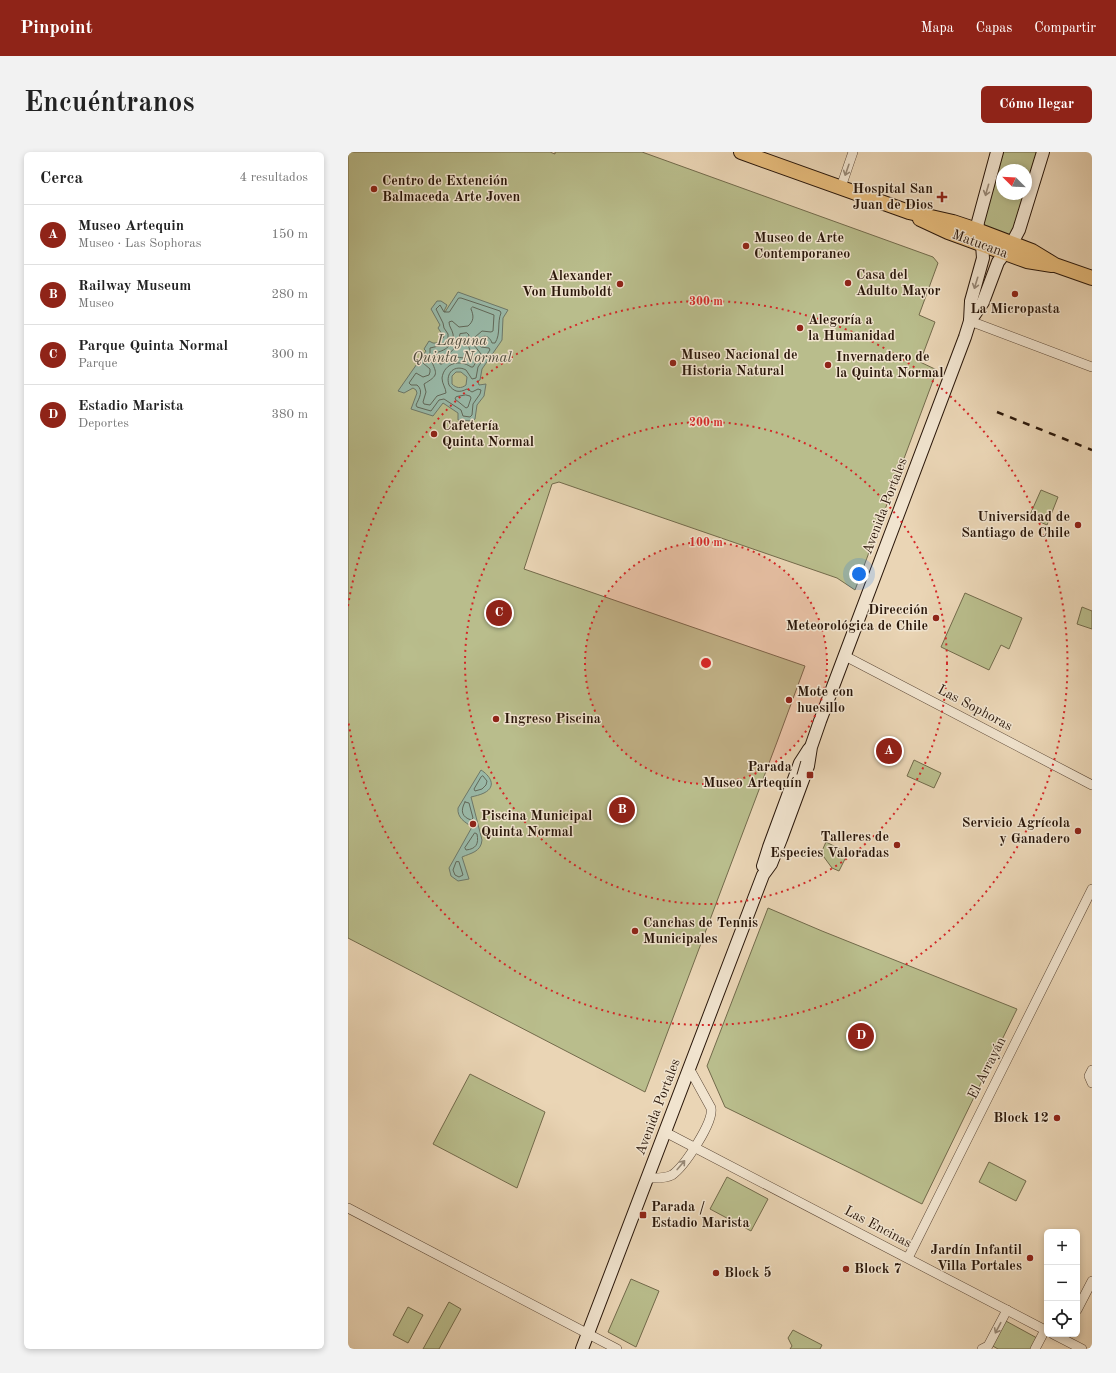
<!DOCTYPE html>
<html lang="es">
<meta charset="utf-8">
<style>
:root{--surface:#fff;--page:#f2f2f2;--text:#222;--muted:#767676;--line:#e0e0e0;--accent:#8f2418}
body{margin:0;font-family:"Old Standard TT",serif;background:var(--page);color:var(--text)}
.controls{position:absolute;right:12px;bottom:12px;display:grid;overflow:hidden;border-radius:6px;box-shadow:0 2px 6px #0003}
.controls button{width:36px;height:36px;display:grid;place-items:center;padding:0;border:0;border-bottom:1px solid var(--line);background:var(--surface);color:var(--text);font:20px sans-serif}
.compass{position:absolute;left:648px;top:12px;width:36px;height:36px;border-radius:50%;background:var(--surface);box-shadow:0 2px 6px #0003;rotate:294deg}
.you{position:absolute;left:511px;top:422px;width:14px;height:14px;margin:-10px;border:3px solid #fff;border-radius:50%;background:#1a73e8;box-shadow:0 0 0 6px #1a73e833}
.badge{display:grid;place-items:center;width:26px;height:26px;border-radius:50%;background:var(--accent);color:#fff;font-size:13px;font-weight:700}
.pin{position:absolute;translate:-50% -50%;border:2px solid #fff;box-shadow:0 1px 4px #0006}
.list{margin:0;padding:0;list-style:none}
h2{display:flex;justify-content:space-between;align-items:center;height:52px;margin:0;padding:0 16px;font-size:17px}
h2 small{font-size:13px;font-weight:400;color:var(--muted)}
.list li{display:grid;grid-template-columns:26px 1fr auto;gap:12px;align-items:center;box-sizing:border-box;height:60px;padding:0 16px;border-top:1px solid var(--line)}
.list b{display:block;font-size:15px;white-space:nowrap}
.list p{margin:0;font-size:13px;white-space:nowrap;color:var(--muted)}
.list em{font-size:13px;font-style:normal;color:var(--muted)}
.icon{flex:none;width:22px;height:22px;fill:none;stroke:currentColor;stroke-width:2;stroke-linecap:round;stroke-linejoin:round}
.map{position:relative;flex:none;width:744px;height:1197px;overflow:hidden;border-radius:6px}
header{display:flex;align-items:center;gap:24px;box-sizing:border-box;height:56px;padding:0 20px;background:var(--accent);color:#fff}
header strong{font-size:19px}
nav{display:flex;gap:22px;margin-inline-start:auto;font-size:14px}
.intro{display:flex;align-items:center;justify-content:space-between;box-sizing:border-box;height:96px;padding:0 24px}
h1{margin:0;font-size:28px}
.button{padding:10px 18px;border-radius:6px;background:var(--accent);color:#fff;font-size:14px;font-weight:700}
main{display:flex;gap:24px;padding:0 24px}
aside{flex:1;background:var(--surface);border-radius:6px;box-shadow:0 2px 6px #0003}
.map>svg:first-child{display:block}
.green{fill:#b9bd8c;stroke:#726a4b;fill-rule:evenodd}
.water{fill:#99b9a8;stroke:#6d7869;fill-rule:evenodd}
.lines{fill:none;stroke-linecap:round;stroke-linejoin:round}
.shore{stroke:#626859;stroke-width:1}
.street-casing{stroke:#5a4635;stroke-width:10}
.secondary-casing{stroke:#2a170a;stroke-width:14}
.primary-casing{stroke:#2a170a;stroke-width:16}
.street{stroke:#f1e4cf;stroke-width:9}
.secondary{stroke:#f1e4cf;stroke-width:12}
.primary{stroke:#e5ba7a;stroke-width:14}
.rail{stroke:#2a170a;stroke-width:2.5;stroke-dasharray:7 7;stroke-linecap:butt}
.oneway{stroke:#978876}
.ring{fill:none;stroke:#d62828;stroke-width:2;stroke-dasharray:2 4}
.poi-dot{fill:#8f2418;stroke:#f1e4cf;stroke-width:1.5}
.labels{text-anchor:middle;dominant-baseline:central;stroke-width:3;stroke-linejoin:round;paint-order:stroke}
.poi-label{font-size:14px;font-weight:bold;fill:#2a170a;stroke:#f1e4cf;text-anchor:start}
.street-label{font-size:14px;fill:#2a170a;stroke:#f1e4cf}
.water-label{font-size:15px;font-style:italic;fill:#515041;stroke:#f1e4cf}
.centre{fill:#d62828;stroke:#f1e4cf;stroke-width:2}
.ring-label{font-size:12px;text-anchor:middle;font-weight:bold;fill:#d62828;stroke:#f1e4cf;stroke-width:3;stroke-linejoin:round;paint-order:stroke}
</style>
<header>
<strong>Pinpoint</strong>
<nav><a>Mapa</a><a>Capas</a><a>Compartir</a></nav>
</header>
<div class="intro"><h1>Encuéntranos</h1><a class="button">Cómo llegar</a></div>
<main>
<aside>
<h2>Cerca<small>4 resultados</small></h2>
<ul class="list">
<li><span class="badge">A</span><div><b>Museo Artequin</b><p>Museo · Las Sophoras</p></div><em>150 m</em></li>
<li><span class="badge">B</span><div><b>Railway Museum</b><p>Museo</p></div><em>280 m</em></li>
<li><span class="badge">C</span><div><b>Parque Quinta Normal</b><p>Parque</p></div><em>300 m</em></li>
<li><span class="badge">D</span><div><b>Estadio Marista</b><p>Deportes</p></div><em>380 m</em></li>
</ul>
</aside>
<div class="map">
<svg width="744" height="1197" viewBox="0 0 744 1197">
<rect width="100%" height="100%" fill="#ead5b5"/>
<filter id="stains"><feTurbulence type="fractalNoise" baseFrequency=".005" numOctaves="4"/><feColorMatrix values="0 0 0 0 .2 0 0 0 0 .09 0 0 0 0 .02 0 0 0 .5 -.17"/></filter>
<radialGradient id="worn" r=".72"><stop offset=".6" stop-color="#630" stop-opacity="0"/><stop offset="1" stop-color="#630" stop-opacity=".3"/></radialGradient>
<g class="green">
<polygon points="0,0 202,0 207,2 207,0 294,0 585,105 590,111 571,163 587,170 572,210 589,218 507,438 489,426 211,330 204,332 176,417 457,514 429,590 297,940 0,786"/>
<path d="M655,0h38l-27,85 -30,-9 -2,-6zM654,18h24v24h-24z"/>
<polygon points="693,338 710,345 699,373 681,365"/>
<polygon points="617,441 674,466 661,497 653,493 641,518 593,495"/>
<polygon points="734,455 744,459 744,477 729,472"/>
<polygon points="566,608 593,621 586,636 559,624"/>
<polygon points="478,690 500,701 491,719 484,716 473,701"/>
<polygon points="420,756 474,779 669,857 574,1052 510,1020 377,955 359,914"/>
<polygon points="122,922 197,960 169,1036 85,992"/>
<polygon points="641,1010 678,1029 668,1049 631,1030"/>
<polygon points="379,1025 420,1047 403,1079 362,1057"/>
<polygon points="283,1127 311,1139 288,1195 260,1180"/>
<polygon points="101,1150 113,1157 91,1197 75,1197"/>
<polygon points="60,1155 75,1163 60,1191 45,1183"/>
<polygon points="656,1168 689,1186 684,1197 650,1197 643,1193"/>
<polygon points="445,1178 474,1193 472,1197 442,1197 444,1194 440,1186"/>
</g>
<g class="water">
<path d="M110,140l50,18 -5,8 -1,22 -2,3 -18,26 -2,11 -2,1 1,4 7,-1 -2,12 -7,9 -2,14 -3,2 -14,-1v-7l-15,-10 -10,13 -22,-7 6,-16 -1,-3 -3,-2 -9,5 -6,-2 28,-40 -2,-2 5,-8 4,2h5l6,-6 -6,-9 2,-3 -9,-16 6,-8h4l6,4 -3,6 1,1zM108,220h5l6,5 -1,8c-5,4 -10,3 -14,-1v-8z"/>
<path d="M133,618c8,5 17,16 3,23 -4,2 -9,3 -13,4l11,43c-1,12 -11,13 -20,17l7,22 -11,2 -7,-5 -2,-8 23,-41c-7,-5 -15,-9 -14,-19z"/>
</g>
<g class="lines">
<g class="shore">
<path d="M111,146h2l39,13 1,2c-4,9 0,21 -6,30h-3c-2,-6 -8,-10 -13,-3v4l2,3 8,1 1,2 -12,17 -2,11 -4,1 -6,-9c-11,-6 -21,3 -17,15 5,7 10,8 18,4l5,3 6,-3 3,1 -1,4 -7,10 -1,11 -2,2 -7,-1 -2,-6 -17,-11 -5,1 -8,11 -14,-4 -1,-2c3,-7 8,-14 1,-20h-6l-2,-2 7,-10 7,4 6,-2 1,-3v-3l-7,-6 7,-10v-5l13,-3 5,-6v-5l-4,-6 -1,-5 -7,-14 4,-4 4,7h5z"/>
<path d="M125,155l21,8 -1,16 -2,1 -9,-1 -7,6 -1,8 7,9 -8,13h-2c-11,-8 -27,-4 -29,11 0,6 4,10 4,15l-9,3 -7,9 -6,-1 -1,-2 3,-10 -2,-8c15,-9 13,-10 7,-24l4,-7c9,-2 20,-8 18,-19 -1,-5 -4,-7 -4,-12l3,-1 7,6 9,-1c6,-5 6,-10 3,-17z"/>
<path d="M119,181l2,2c-2,8 -1,13 4,20l-2,3c-13,1 -16,-5 -29,6h-2l-2,-3 1,-2c12,-5 19,-12 21,-25z"/>
<polygon points="118,243 122,244 123,246 120,255 118,256 107,247 108,245"/>
<polygon points="135,624 139,629 138,633 134,637 127,639 126,637 133,625"/>
<path d="M117,650l4,1 4,15 -2,2c-9,-3 -11,-9 -6,-18z"/>
<path d="M127,681l2,1c2,10 -1,15 -11,16l-1,-2z"/>
<polygon points="111,710 115,723 111,725 107,723 105,718 108,710"/>
</g>
<defs>
<g id="street">
<polyline points="493,35 505,0"/>
<polyline points="622,169 744,215"/>
<polyline points="497,504 744,633"/>
<polyline points="744,918 741,924 744,931"/>
<polyline points="317,980 699,1179"/>
<path d="M299,1026c8,0 18,1 25,-3 12,-8 42,-53 39,-67l-22,-40"/>
<polyline points="0,1056 269,1197"/>
<polyline points="560,1106 744,737"/>
<polyline points="729,1158 744,1129"/>
<polyline points="705,1182 734,1197"/>
<polyline points="634,1197 640,1194 659,1158"/>
<polyline points="687,1197 697,1178"/>
</g>
<g id="secondary">
<polyline points="622,169 635,150 650,110 664,91 671,78 695,0"/>
<polyline points="415,714 421,695 452,611 461,597"/>
<polyline points="234,1197 415,723 423,712 433,687 460,614 463,595 472,569 617,185 622,169 623,149 635,106 634,93 629,78 630,70 649,0"/>
</g>
<g id="primary">
<polyline points="393,0 561,60 605,70 629,78 684,99 707,113 744,126"/>
<polyline points="572,67 600,80 679,109 704,113"/>
</g>
</defs>
<use href="#street" class="street-casing"/>
<use href="#secondary" class="secondary-casing"/>
<use href="#primary" class="primary-casing"/>
<use href="#street" class="street"/>
<use href="#secondary" class="secondary"/>
<use href="#primary" class="primary"/>
<polyline class="rail" points="649,260 744,298"/>
</g>
<defs><path id="oneway-shaft" d="M-6 0H5M1.5-3L5.5 0L1.5 3" fill="none" stroke-width="1.6" stroke-linecap="round" stroke-linejoin="round"/></defs>
<g class="oneway">
<use href="#oneway-shaft" transform="translate(499 18) rotate(109)"/>
<use href="#oneway-shaft" transform="translate(639 38) rotate(106)"/>
<use href="#oneway-shaft" transform="translate(628 131) rotate(107)"/>
<use href="#oneway-shaft" transform="translate(333 1013) rotate(-50)"/>
<use href="#oneway-shaft" transform="translate(650 1176) rotate(118)"/>
</g>
<circle cx="358" cy="511" r="121" fill="#d62828" fill-opacity=".12"/>
<g class="ring">
<circle cx="358" cy="511" r="121"/>
<circle cx="358" cy="511" r="241"/>
<path d="M0 454A362 362 0 1 1 0 568"/>
</g>
<g class="poi-dot">
<circle cx="26" cy="37" r="4"/>
<path d="M592 39h4v4h4v4h-4v4h-4v-4h-4v-4h4z"/>
<circle cx="398" cy="94" r="4"/>
<circle cx="500" cy="131" r="4"/>
<circle cx="272" cy="132" r="4"/>
<circle cx="667" cy="142" r="4"/>
<circle cx="452" cy="176" r="4"/>
<circle cx="325" cy="211" r="4"/>
<circle cx="480" cy="213" r="4"/>
<circle cx="86" cy="282" r="4"/>
<circle cx="730" cy="373" r="4"/>
<circle cx="588" cy="466" r="4"/>
<circle cx="441" cy="548" r="4"/>
<circle cx="148" cy="567" r="4"/>
<rect x="458" y="619" width="8" height="8" rx="2"/>
<circle cx="125" cy="672" r="4"/>
<circle cx="730" cy="679" r="4"/>
<circle cx="549" cy="693" r="4"/>
<circle cx="287" cy="779" r="4"/>
<circle cx="709" cy="966" r="4"/>
<rect x="291" y="1059" width="8" height="8" rx="2"/>
<circle cx="682" cy="1106" r="4"/>
<circle cx="498" cy="1117" r="4"/>
<circle cx="368" cy="1121" r="4"/>
</g>
<g class="labels">
<g class="poi-label">
<text x="34" y="29">Centro de Extención<tspan x="34" dy="16">Balmaceda Arte Joven</tspan></text>
<text x="585" y="37" text-anchor="end">Hospital San<tspan x="585" dy="16">Juan de Dios</tspan></text>
<text x="406" y="86">Museo de Arte<tspan x="406" dy="16">Contemporaneo</tspan></text>
<text x="508" y="123">Casa del<tspan x="508" dy="16">Adulto Mayor</tspan></text>
<text x="264" y="124" text-anchor="end">Alexander<tspan x="264" dy="16">Von Humboldt</tspan></text>
<text x="667" y="157" text-anchor="middle">La Micropasta</text>
<text x="460" y="168">Alegoría a<tspan x="460" dy="16">la Humanidad</tspan></text>
<text x="333" y="203">Museo Nacional de<tspan x="333" dy="16">Historia Natural</tspan></text>
<text x="488" y="205">Invernadero de<tspan x="488" dy="16">la Quinta Normal</tspan></text>
<text x="94" y="274">Cafetería<tspan x="94" dy="16">Quinta Normal</tspan></text>
<text x="722" y="365" text-anchor="end">Universidad de<tspan x="722" dy="16">Santiago de Chile</tspan></text>
<text x="580" y="458" text-anchor="end">Dirección<tspan x="580" dy="16">Meteorológica de Chile</tspan></text>
<text x="449" y="540">Mote con<tspan x="449" dy="16">huesillo</tspan></text>
<text x="156" y="567">Ingreso Piscina</text>
<text x="454" y="615" text-anchor="end">Parada /<tspan x="454" dy="16">Museo Artequín</tspan></text>
<text x="133" y="664">Piscina Municipal<tspan x="133" dy="16">Quinta Normal</tspan></text>
<text x="722" y="671" text-anchor="end">Servicio Agrícola<tspan x="722" dy="16">y Ganadero</tspan></text>
<text x="541" y="685" text-anchor="end">Talleres de<tspan x="541" dy="16">Especies Valoradas</tspan></text>
<text x="295" y="771">Canchas de Tennis<tspan x="295" dy="16">Municipales</tspan></text>
<text x="701" y="966" text-anchor="end">Block 12</text>
<text x="303" y="1055">Parada /<tspan x="303" dy="16">Estadio Marista</tspan></text>
<text x="674" y="1098" text-anchor="end">Jardín Infantil<tspan x="674" dy="16">Villa Portales</tspan></text>
<text x="506" y="1117">Block 7</text>
<text x="376" y="1121">Block 5</text>
</g>
<g class="street-label">
<text transform="translate(632 92) rotate(20)">Matucana</text>
<text transform="translate(537 354) rotate(-69)">Avenida Portales</text>
<text transform="translate(627 556) rotate(28)">Las Sophoras</text>
<text transform="translate(639 916) rotate(-63)">El Arrayán</text>
<text transform="translate(310 955) rotate(-69)">Avenida Portales</text>
<text transform="translate(530 1075) rotate(28)">Las Encinas</text>
</g>
<g class="water-label">
<text x="114" y="189">Laguna<tspan x="114" dy="17">Quinta Normal</tspan></text>
</g>
</g>
<circle cx="358" cy="511" r="6" class="centre"/>
<g class="ring-label">
<text x="358" y="153">300 m</text>
<text x="358" y="274">200 m</text>
<text x="358" y="394">100 m</text>
</g>
<rect width="100%" height="100%" filter="url(#stains)"/>
<rect width="100%" height="100%" fill="url(#worn)"/>
</svg>
<div class="controls">
<button>+</button>
<button>−</button>
<button><svg class="icon" aria-label="locate" viewBox="0 0 24 24"><circle cx="12" cy="12" r="6"/><path d="M12 2v4M12 18v4M2 12h4M18 12h4"/></svg></button>
</div>
<svg class="compass" viewBox="-18 -18 36 36"><path d="M0-13l5 13h-10z" fill="#e53935"/><path d="M0 13l5-13h-10z" fill="#767676"/></svg>
<div class="you"></div>
<div class="pin badge" style="left:541px;top:599px">A</div>
<div class="pin badge" style="left:274px;top:658px">B</div>
<div class="pin badge" style="left:151px;top:461px">C</div>
<div class="pin badge" style="left:513px;top:884px">D</div>
</div>
</main>
